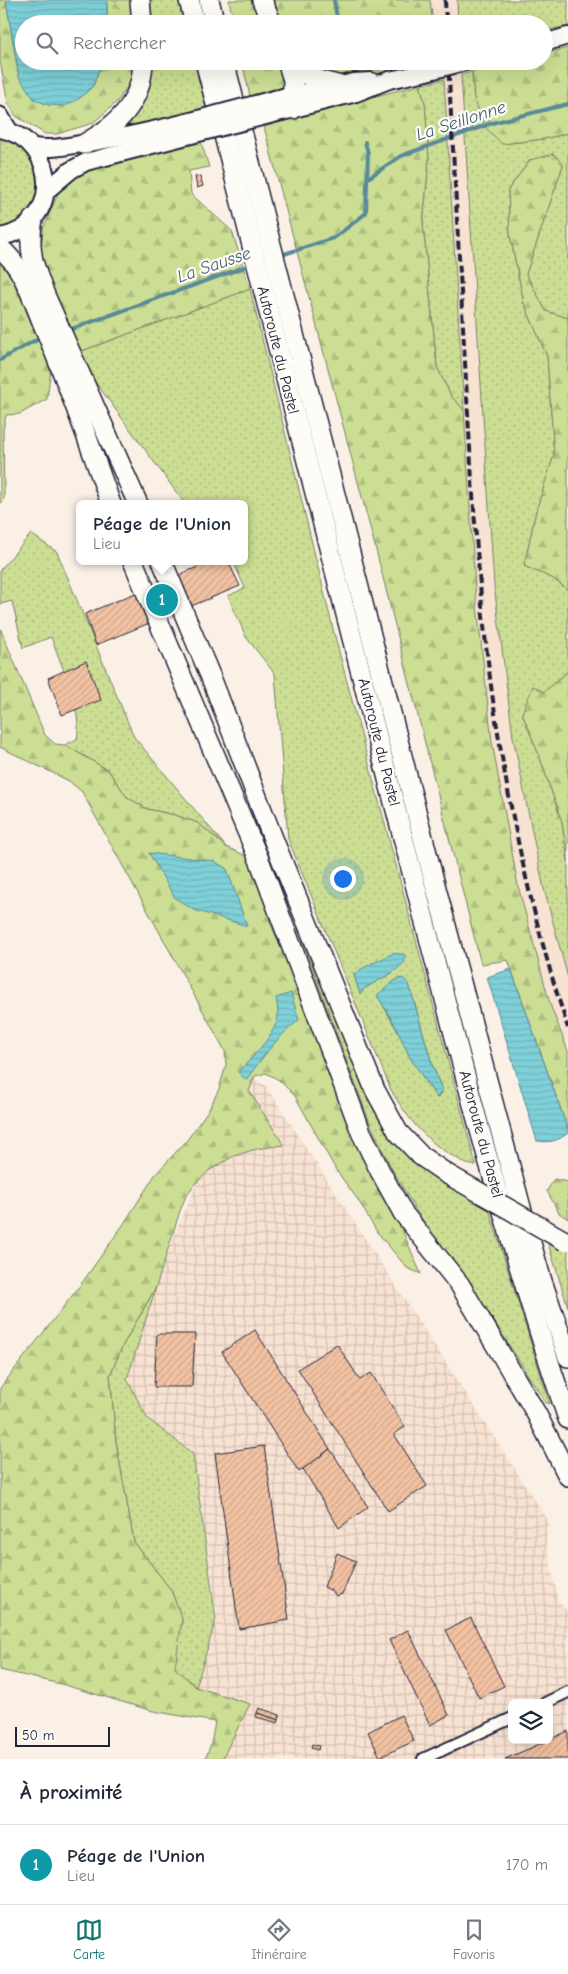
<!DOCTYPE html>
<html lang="fr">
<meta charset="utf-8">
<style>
:root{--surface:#fff;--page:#f6f6f7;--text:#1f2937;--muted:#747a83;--line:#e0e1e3;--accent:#0f766e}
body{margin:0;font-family:"Comic Neue",sans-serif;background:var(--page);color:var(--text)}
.controls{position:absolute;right:15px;bottom:15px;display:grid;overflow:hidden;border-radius:8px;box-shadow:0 5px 20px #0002}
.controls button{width:45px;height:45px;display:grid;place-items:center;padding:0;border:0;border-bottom:1px solid var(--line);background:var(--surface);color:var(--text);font:25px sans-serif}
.scale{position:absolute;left:15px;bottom:12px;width:95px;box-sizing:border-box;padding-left:5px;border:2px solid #22223b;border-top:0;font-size:14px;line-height:18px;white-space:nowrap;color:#22223b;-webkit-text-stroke:4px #fdfcf7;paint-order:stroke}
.you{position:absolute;left:342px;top:878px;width:18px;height:18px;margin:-12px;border:4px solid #fff;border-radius:50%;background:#1a73e8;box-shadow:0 0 0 8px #1a73e833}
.badge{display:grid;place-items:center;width:32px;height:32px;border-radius:50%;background:var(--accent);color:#fff;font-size:16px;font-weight:700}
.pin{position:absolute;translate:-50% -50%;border:2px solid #fff;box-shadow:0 1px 5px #0006}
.popup{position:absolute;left:76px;top:500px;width:172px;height:65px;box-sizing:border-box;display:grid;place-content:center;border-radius:8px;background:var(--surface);filter:drop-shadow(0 1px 4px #0005);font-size:16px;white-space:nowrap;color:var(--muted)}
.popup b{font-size:19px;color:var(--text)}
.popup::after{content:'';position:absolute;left:50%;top:100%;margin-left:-10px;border:10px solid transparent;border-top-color:var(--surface)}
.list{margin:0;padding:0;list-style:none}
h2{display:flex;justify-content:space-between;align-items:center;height:65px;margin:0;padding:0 20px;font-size:21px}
h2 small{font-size:16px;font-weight:400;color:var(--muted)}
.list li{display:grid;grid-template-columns:32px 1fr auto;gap:15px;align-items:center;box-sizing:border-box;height:80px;padding:0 20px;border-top:1px solid var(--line)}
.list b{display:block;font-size:19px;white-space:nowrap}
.list p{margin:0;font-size:16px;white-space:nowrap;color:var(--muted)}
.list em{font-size:16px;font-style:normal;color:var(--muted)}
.icon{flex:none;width:28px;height:28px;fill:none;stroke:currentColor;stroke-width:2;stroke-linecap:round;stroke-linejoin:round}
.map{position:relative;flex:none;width:568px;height:1759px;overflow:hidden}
.search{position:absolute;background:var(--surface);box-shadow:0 5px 20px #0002;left:15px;right:15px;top:15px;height:55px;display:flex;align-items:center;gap:12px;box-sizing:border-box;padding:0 18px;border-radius:28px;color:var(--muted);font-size:19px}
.sheet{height:145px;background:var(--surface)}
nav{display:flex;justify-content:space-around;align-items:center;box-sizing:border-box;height:70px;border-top:1px solid var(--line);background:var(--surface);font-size:14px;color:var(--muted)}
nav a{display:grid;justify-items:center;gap:2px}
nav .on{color:var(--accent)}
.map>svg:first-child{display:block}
.built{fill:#f8e2d2}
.industrial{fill:url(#industrial-grid);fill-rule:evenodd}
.grass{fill:url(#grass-dots);stroke:#768067;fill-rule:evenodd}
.forest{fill:url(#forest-firs);stroke:#768067}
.water{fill:url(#water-rules);stroke:#5a8a99}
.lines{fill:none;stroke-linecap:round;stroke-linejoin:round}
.stream{stroke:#5a8a99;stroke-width:4}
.building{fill:url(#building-hatch);stroke:#22223b}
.minor-casing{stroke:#22223b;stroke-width:14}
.secondary-casing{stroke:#22223b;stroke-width:19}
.primary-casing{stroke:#22223b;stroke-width:20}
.motorway-casing{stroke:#22223b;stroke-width:22}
.minor{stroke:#fdfcf7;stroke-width:10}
.secondary{stroke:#fdfcf7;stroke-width:15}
.primary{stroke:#fdfcf7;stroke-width:16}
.motorway{stroke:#fdfcf7;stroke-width:19}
.rail{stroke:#22223b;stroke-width:4;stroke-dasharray:8 4;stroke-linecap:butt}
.primary-bridge-casing{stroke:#22223b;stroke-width:20;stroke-linecap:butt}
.motorway-bridge-casing{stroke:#22223b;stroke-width:22;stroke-linecap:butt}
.primary-bridge{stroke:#fdfcf7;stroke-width:16}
.motorway-bridge{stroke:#fdfcf7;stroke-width:19}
.labels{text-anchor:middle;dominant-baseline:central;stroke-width:4.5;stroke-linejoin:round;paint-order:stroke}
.street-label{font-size:16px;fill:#22223b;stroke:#fdfcf7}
.water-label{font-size:18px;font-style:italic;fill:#435f72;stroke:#fdfcf7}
</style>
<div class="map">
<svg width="568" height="1759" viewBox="0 0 568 1759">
<defs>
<pattern id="industrial-grid" width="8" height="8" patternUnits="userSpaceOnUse" patternTransform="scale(1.25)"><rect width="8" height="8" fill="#f8e2d2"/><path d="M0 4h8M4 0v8" fill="none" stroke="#d4c2b5"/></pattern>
<pattern id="grass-dots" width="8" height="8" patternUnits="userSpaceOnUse" patternTransform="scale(1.25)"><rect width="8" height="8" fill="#cbde93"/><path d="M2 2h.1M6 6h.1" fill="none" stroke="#aebe80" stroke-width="1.8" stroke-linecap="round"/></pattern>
<pattern id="forest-firs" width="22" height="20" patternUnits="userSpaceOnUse" patternTransform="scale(1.25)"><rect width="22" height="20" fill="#cbde93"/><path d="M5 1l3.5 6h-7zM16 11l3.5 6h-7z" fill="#aebe80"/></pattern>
<pattern id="water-rules" width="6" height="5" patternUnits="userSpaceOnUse" patternTransform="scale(1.25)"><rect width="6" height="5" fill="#7fd0d8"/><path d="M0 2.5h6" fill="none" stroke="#6db2ba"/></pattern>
<pattern id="building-hatch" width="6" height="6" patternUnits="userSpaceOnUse" patternTransform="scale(1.25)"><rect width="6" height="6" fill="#f2c2a2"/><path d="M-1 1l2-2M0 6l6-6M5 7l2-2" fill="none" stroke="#cfa68c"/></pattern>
</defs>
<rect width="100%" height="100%" fill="#fbf0e6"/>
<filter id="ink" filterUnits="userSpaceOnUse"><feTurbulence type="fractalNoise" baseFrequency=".02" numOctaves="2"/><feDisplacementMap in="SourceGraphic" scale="10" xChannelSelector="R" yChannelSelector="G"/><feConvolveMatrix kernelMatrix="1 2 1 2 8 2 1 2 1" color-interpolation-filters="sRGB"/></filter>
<g filter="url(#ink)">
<g class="built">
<polygon points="430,0 457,0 458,24 433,24"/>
<polygon points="422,61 460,61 494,585 513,737 543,885 568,978 568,1051 550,1004 518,886 492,742 475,588 444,80 421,63"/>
</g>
<path class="industrial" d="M245,1074l21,12 282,434 -2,21 12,60 10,11v147h-349l22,-41 -51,-12 27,-90 -23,-159 -46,-36 -21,-42 14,-53 27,-77zM512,1703h37v37h-37z"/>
<g class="grass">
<polygon points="147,0 178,0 184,24 149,24"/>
<polygon points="457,0 568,0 568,26 544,31 544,24 458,24"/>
<polygon points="150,61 194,61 206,108 181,114 181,118 121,133 119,129"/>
<polygon points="472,72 474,98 502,144 544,139 568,133 568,318 546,311 526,274 563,165 530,160 508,190 510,235 524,303 547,356 554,455 536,511 524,566 552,578 568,590 568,671 522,713 539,755 562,822 568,861 568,978 543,885 513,737 494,585 461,75"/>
<polygon points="444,79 464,410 451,396 437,367 423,224 429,159 425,103 420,85"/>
<path d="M0,137c11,4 22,8 29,17 20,28 6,70 -29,74z"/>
<path d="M250,289l84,344 142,532c-7,1 -12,-2 -18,-6 -31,-16 -50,-40 -67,-69l-103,-251 -13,-165 -29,-37 -18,-41 17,-8 -12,-27h11v-57h-59l-100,-136 -6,-16zM392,973l-27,15 -5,5 -6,-18zM397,979l12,5 23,80 10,26 -4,8 -12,-15 -48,-87z"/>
<path d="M31,534l26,18 77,185 92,110 -28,-24 -23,-8 -28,-6 -20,-12 -19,-27 -43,-25 12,-6c6,-29 -16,-74 -26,-102l-28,11 -11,-47 -11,3 -1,-3v-31z"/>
<polygon points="265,841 419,1162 429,1173 488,1206 550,1404 545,1402 487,1310 415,1209 390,1165 370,1123"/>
<polygon points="546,1237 568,1250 568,1307"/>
<polygon points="156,1287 127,1379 147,1418 193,1454 216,1619 196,1687 174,1668 182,1619 171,1590 134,1542 116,1442 110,1375 123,1345"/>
</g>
<g class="forest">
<polygon points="0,0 6,0 19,77 93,86 102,61 135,61 131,81 117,102 93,123 57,134 45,134 16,116 8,103 0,61"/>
<polygon points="107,0 132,0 134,24 107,24"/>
<polygon points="229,0 254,0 263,24 234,24"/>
<polygon points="270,0 430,0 433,24 279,24"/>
<polygon points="568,48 568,133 544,139 502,144 485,127 474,98 472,72 515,61 544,61 544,54"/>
<polygon points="242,61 278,61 284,76 284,87 250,96"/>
<polygon points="300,61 422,61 417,64 418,67 411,69 354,76 328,77"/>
<polygon points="420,85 425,103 429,159 423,224 437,367 451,396 464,410 475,588 492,742 518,886 550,1004 568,1051 568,1130 508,960 481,964 376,550 264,127 335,106"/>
<polygon points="201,142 209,167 189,171 191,194 232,231 250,289 79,352 47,273 41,253 43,229 59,191 70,178 83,171"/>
<polygon points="554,154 563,165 526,274 546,311 568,318 568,590 552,578 524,566 536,511 554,455 547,356 524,303 510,235 508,190 530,160"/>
<polygon points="0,263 12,278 51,368 47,399 20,414 6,415 3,430 4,498 0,504"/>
<polygon points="0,628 45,735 55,744 65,745 108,770 127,797 147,809 175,815 198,823 226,847 260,862 270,922 421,1274 407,1268 377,1232 358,1200 336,1170 295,1096 279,1080 266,1073 255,1076 249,1091 284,1145 256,1149 234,1156 210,1170 194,1185 186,1196 180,1211 156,1287 123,1345 110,1375 116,1442 134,1542 171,1590 182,1619 175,1668 196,1687 250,1704 222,1759 205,1759 211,1744 215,1722 153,1711 61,1684 0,1670 0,1388 79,1287 123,1225 155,1175 187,1140 209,1109 219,1089 226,1065 225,1051 82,792 69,781 0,747"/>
<polygon points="568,671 568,861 562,822 539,755 522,713 533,686 544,692"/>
<polygon points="554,1179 568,1182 568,1219 559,1213 547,1191"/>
</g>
<g class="water">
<polygon points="6,0 107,0 107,24 24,24 24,61 102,61 93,86 80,98 65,106 48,105 34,99 19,77"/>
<polygon points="149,853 214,861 227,869 247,926 194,910 175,898"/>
<polygon points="394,953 405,955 405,962 392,973 365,988 360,994 354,975 361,969"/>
<path d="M511,969l57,161v3c-10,8 -18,10 -31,8l-50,-164z"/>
<polygon points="403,978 409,984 432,1064 442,1090 437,1098 409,1056 395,1025 377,995 397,979"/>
<path d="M291,993l8,27c-22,17 -37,38 -53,60l-8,-8c13,-13 40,-40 40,-58 0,-5 -1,-11 -2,-16z"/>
</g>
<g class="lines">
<g class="stream">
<polyline points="334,0 338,24"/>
<polyline points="368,178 401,156 492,123 568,104"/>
<polyline points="278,256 334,238 366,213 368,153 365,142"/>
<polyline points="66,331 250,265"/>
<polyline points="0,360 32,342 43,338"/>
</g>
</g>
<g class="building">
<polygon points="200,176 203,186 197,188 195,177"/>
<polygon points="212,561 228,561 240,586 96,645 85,614"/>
<polygon points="86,661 101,700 62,715 48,678"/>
<polygon points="255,1330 330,1449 299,1472 222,1352"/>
<polygon points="157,1334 195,1334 192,1387 154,1387"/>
<polygon points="337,1344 360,1380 371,1373 405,1427 394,1434 427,1486 388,1511 298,1369"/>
<polygon points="264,1446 289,1620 239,1629 215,1453"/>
<polygon points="330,1449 368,1507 339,1528 303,1469"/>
<polygon points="337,1553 356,1561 342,1594 336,1596 332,1591 324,1587"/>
<polygon points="471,1618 504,1686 479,1698 446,1630"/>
<polygon points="408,1630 449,1715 430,1725 389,1640"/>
<polygon points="259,1708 280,1715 279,1720 257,1713"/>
<polygon points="257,1713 279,1720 278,1723 256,1717"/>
<polygon points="401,1715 414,1741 380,1757 368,1732"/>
<polygon points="568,1731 568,1759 505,1759 549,1740"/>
<polygon points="312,1744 319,1746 318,1750 311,1748"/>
</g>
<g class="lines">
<defs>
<g id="minor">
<polyline points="545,1703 568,1692"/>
<polyline points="423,1759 512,1718"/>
</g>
<polyline id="secondary" points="0,115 10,131"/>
<g id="primary">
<polyline points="544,43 568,36"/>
<polyline points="282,97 354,82 371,81"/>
<polyline points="282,112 356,93 389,80 422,73"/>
<path d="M0,129c61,12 62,98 0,108"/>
<path d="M33,147c21,3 34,-1 54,-4 34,-5 67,-13 100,-21"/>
<polyline points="46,191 71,170 86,162 191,135"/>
</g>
<g id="motorway">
<polyline points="140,0 142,24"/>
<polyline points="189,0 195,24"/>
<polyline points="209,0 215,24"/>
<polyline points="262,0 272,24"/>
<path d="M205,61c61,242 123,484 185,726 55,212 107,425 178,632"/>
<polyline points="224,61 432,873 523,1215 541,1278 568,1357"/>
<polyline points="287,61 293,80 293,109"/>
<path d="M288,61c16,15 28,19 49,24"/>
<path d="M84,144c34,-19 58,-41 59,-83"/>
<path d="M33,219c-6,31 1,48 12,76l93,209"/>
<path d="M0,248c23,19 32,49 43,76 25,59 46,119 68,180"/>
<polyline points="133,561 260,862 361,1132 380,1171 403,1213 460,1285 536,1413 568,1476"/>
<polyline points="162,561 212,680 274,841 375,1090 398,1132 421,1156 447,1174"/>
</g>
</defs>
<use href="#minor" class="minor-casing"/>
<use href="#secondary" class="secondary-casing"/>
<use href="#primary" class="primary-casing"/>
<use href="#motorway" class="motorway-casing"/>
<use href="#minor" class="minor"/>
<use href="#secondary" class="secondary"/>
<use href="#primary" class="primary"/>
<use href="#motorway" class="motorway"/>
<g class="rail">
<polyline points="445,0 446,24"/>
<path d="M448,61c6,106 12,213 18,319 6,104 12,209 26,313 16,113 40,226 76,335"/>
</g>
<defs>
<g id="primary-bridge">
<polyline points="422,73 469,61"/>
<polyline points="187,122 278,98"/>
<polyline points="191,135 281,112"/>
</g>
<polyline id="motorway-bridge" points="447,1174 565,1241"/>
</defs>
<use href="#primary-bridge" class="primary-bridge-casing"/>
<use href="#motorway-bridge" class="motorway-bridge-casing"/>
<use href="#primary-bridge" class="primary-bridge"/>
<use href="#motorway-bridge" class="motorway-bridge"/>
</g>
</g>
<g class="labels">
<g class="street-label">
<text transform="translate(278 350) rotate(76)">Autoroute du Pastel</text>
<text transform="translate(379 742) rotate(76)">Autoroute du Pastel</text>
<text transform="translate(481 1134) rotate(75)">Autoroute du Pastel</text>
</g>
<g class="water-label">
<text transform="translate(461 121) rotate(-18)">La Seillonne</text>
<text transform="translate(214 265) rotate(-19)">La Sausse</text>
</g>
</g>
</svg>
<div class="controls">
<button><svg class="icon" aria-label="layers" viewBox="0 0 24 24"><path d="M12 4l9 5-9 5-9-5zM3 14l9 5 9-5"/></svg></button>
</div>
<div class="scale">50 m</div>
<div class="you"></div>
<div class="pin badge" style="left:162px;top:600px;background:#0f9aa8">1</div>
<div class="popup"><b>Péage de l'Union</b>Lieu</div>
<div class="search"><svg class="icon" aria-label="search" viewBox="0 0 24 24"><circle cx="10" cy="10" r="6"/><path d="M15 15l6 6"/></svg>Rechercher</div>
</div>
<section class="sheet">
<h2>À proximité<small></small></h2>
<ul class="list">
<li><span class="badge" style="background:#0f9aa8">1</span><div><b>Péage de l'Union</b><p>Lieu</p></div><em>170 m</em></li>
</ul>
</section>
<nav>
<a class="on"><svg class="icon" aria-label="map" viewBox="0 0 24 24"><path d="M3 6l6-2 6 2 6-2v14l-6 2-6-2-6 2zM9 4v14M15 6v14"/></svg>Carte</a>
<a><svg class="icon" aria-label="directions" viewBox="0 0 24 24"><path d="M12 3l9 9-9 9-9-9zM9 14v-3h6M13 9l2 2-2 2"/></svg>Itinéraire</a>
<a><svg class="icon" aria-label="saved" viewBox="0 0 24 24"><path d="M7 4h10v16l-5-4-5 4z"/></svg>Favoris</a>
</nav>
